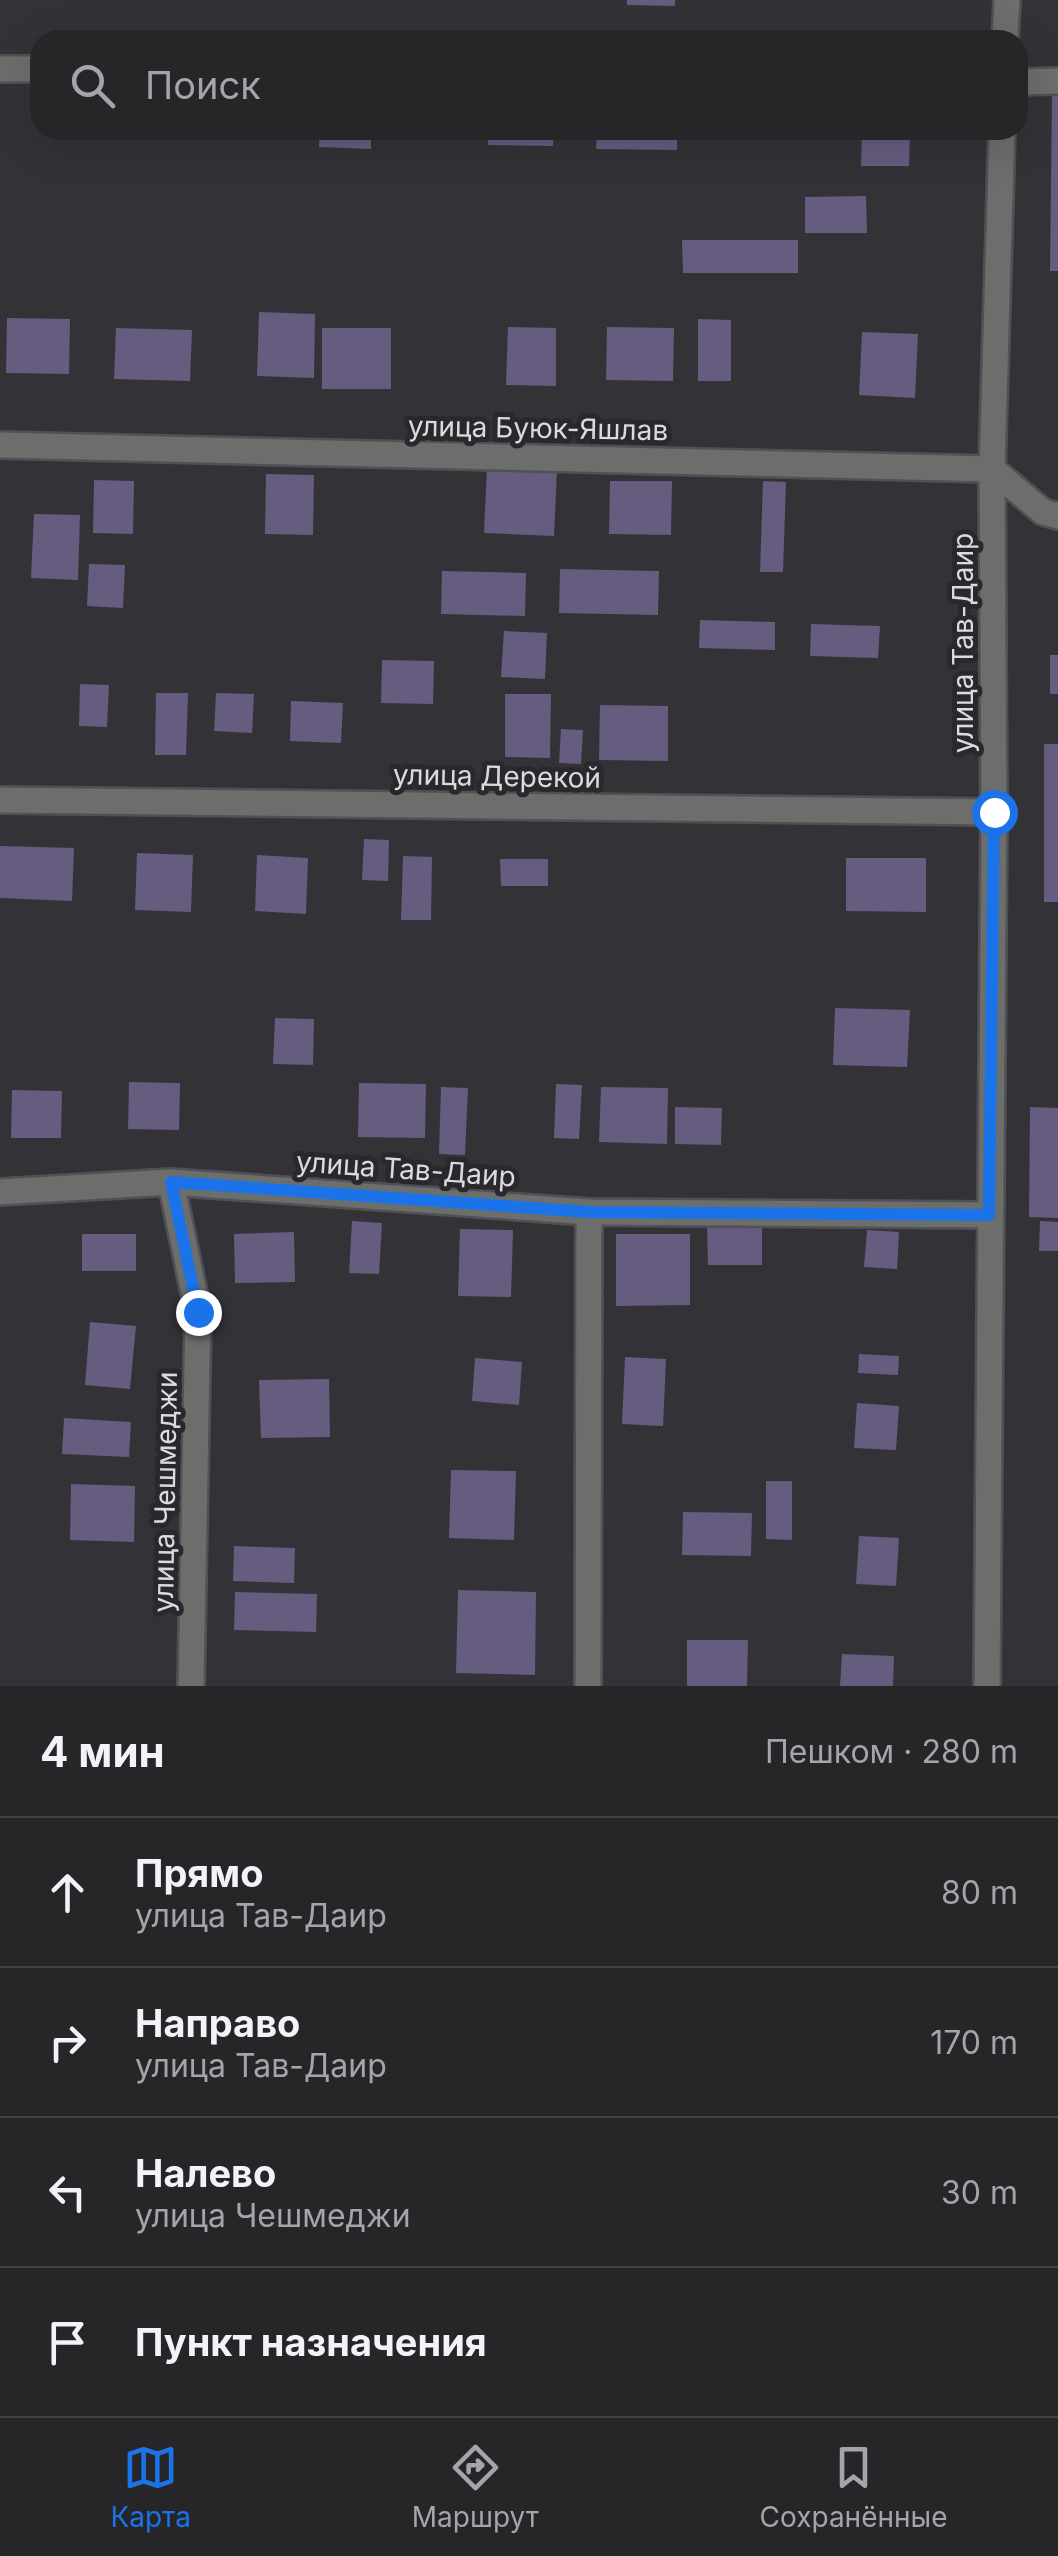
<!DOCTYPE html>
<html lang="ru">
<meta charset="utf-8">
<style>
:root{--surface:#262629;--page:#323235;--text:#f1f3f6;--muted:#a4a5a8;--line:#424346;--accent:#1a73e8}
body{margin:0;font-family:Inter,sans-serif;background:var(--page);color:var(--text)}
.stop{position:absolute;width:30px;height:30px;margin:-22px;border:8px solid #1a73e8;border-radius:50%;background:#fff}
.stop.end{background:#1a73e8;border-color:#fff;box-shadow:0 2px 10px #0008}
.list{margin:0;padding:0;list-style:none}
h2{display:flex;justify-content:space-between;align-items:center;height:130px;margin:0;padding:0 40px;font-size:42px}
h2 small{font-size:32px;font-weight:400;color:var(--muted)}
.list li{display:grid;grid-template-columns:65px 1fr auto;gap:30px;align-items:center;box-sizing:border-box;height:150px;padding:0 40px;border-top:2px solid var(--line)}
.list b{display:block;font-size:38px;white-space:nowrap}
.list p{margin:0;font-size:32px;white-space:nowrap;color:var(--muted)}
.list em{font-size:32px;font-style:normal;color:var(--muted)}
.icon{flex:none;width:55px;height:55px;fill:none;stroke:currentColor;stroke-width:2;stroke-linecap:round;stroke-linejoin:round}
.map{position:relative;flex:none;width:1058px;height:1686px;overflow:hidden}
.search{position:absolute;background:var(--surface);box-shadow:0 10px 40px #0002;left:30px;right:30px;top:30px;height:110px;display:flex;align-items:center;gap:25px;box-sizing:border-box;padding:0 35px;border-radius:30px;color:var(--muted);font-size:38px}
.sheet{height:730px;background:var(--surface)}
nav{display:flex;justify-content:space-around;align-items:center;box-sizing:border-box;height:140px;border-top:2px solid var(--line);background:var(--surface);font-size:28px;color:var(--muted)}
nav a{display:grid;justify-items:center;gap:5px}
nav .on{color:var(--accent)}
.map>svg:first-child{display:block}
.building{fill:#665c80}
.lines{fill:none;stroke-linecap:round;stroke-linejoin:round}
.minor-casing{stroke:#515055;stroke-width:30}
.minor{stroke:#6c6e6c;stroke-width:25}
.route{stroke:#1a73e8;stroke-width:12}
.labels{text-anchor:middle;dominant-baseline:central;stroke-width:10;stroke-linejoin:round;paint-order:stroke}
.street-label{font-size:28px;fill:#dbdade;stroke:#29282d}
</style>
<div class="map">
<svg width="1058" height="1686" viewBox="0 0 1058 1686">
<rect width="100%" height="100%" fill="#333237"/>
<g class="building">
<polygon points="627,0 675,0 675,6 627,5"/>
<polygon points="1052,96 1058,96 1058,271 1050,271"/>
<polygon points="320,130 371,130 371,149 319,147"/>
<polygon points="488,130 554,130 553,146 488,145"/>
<polygon points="597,130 677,130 677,150 596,149"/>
<polygon points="862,130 910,130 909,166 861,166"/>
<polygon points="866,196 867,233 805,233 805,197"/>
<polygon points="682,240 798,240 798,273 683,273"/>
<polygon points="259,312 315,314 314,378 257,376"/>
<polygon points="7,318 70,319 69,374 6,373"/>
<polygon points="698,319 731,320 731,381 698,381"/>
<polygon points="508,327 556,328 556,386 506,385"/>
<polygon points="607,327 674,328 673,381 606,380"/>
<polygon points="116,328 192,330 190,381 114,379"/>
<rect x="322" y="328" width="69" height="61"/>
<polygon points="862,332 918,334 915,398 859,395"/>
<polygon points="487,467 557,470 554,536 484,533"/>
<polygon points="266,474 314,475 313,535 265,534"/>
<polygon points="94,480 134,481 133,534 93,533"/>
<polygon points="610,481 672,481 671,535 609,534"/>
<polygon points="763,481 786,482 783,572 760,572"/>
<polygon points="34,514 80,515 78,580 31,578"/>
<polygon points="89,564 125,565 123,608 87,606"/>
<polygon points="560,569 659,571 658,615 559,613"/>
<polygon points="442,571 526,573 525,616 441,614"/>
<polygon points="700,620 775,622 775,650 699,648"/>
<polygon points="811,624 880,626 878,658 810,656"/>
<polygon points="504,631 547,633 545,679 501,677"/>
<rect x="1050" y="655" width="8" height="39"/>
<polygon points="382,660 434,661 433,704 381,703"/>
<polygon points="80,684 109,685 107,727 79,726"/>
<polygon points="156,693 188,693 186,755 155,755"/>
<polygon points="216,693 254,694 252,733 214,731"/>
<polygon points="505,694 551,694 550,758 505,757"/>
<polygon points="291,701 343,703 341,743 290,741"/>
<polygon points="600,705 668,706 668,761 599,760"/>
<polygon points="561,729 583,730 581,764 559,763"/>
<rect x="1044" y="744" width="14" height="158"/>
<polygon points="364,839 389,840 388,881 362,880"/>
<polygon points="0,846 74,848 72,901 0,898"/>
<polygon points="137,853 193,855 191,912 135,910"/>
<polygon points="257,855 308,858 306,914 255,911"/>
<polygon points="403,856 432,857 431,920 401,920"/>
<polygon points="846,858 926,858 926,912 846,911"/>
<polygon points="500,859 548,859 548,886 501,886"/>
<polygon points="835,1008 910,1010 907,1067 833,1065"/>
<polygon points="275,1018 314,1019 313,1065 273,1064"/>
<polygon points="129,1082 180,1083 179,1130 128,1129"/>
<polygon points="359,1083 426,1084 425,1138 358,1137"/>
<polygon points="556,1084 582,1085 579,1139 554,1138"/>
<polygon points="441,1087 468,1088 465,1155 439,1154"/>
<polygon points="601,1087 668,1088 667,1144 599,1142"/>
<polygon points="12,1090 62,1091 61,1138 11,1138"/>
<polygon points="675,1107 722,1108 721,1145 675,1144"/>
<polygon points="1030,1107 1058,1108 1058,1218 1029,1217"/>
<polygon points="352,1221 382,1223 379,1274 349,1273"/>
<polygon points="1040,1221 1058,1222 1058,1251 1039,1251"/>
<polygon points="762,1224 762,1265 708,1265 707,1225"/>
<polygon points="460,1229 513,1230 511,1297 458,1296"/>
<polygon points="867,1230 899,1232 897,1269 864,1267"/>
<polygon points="294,1232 295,1282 235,1283 234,1234"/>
<rect x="82" y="1234" width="54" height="37"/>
<polygon points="616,1234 690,1234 690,1305 616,1306"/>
<polygon points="90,1322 136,1326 130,1389 85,1385"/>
<polygon points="859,1354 899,1356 898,1375 858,1373"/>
<polygon points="625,1357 666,1359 663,1426 622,1424"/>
<polygon points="475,1358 522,1362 519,1405 472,1401"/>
<polygon points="329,1379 330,1437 261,1438 259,1380"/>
<polygon points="857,1403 899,1406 896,1450 854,1448"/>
<polygon points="64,1418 131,1422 129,1457 62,1454"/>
<polygon points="451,1470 516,1471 514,1540 449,1538"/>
<polygon points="766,1481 792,1481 792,1540 766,1539"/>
<polygon points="71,1484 135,1486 134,1542 70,1540"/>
<polygon points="683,1512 752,1513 751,1556 682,1555"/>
<polygon points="859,1536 899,1538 896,1586 856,1584"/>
<polygon points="234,1546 295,1548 294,1583 233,1581"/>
<polygon points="458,1590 536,1592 535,1675 456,1673"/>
<polygon points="235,1592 317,1594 316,1632 234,1630"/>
<polygon points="687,1640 748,1640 747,1686 687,1686"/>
<polygon points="842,1654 894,1656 893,1686 840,1686"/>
</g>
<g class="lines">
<defs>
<g id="minor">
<polyline points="1005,40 1007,0"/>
<polyline points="0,69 40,69"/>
<polyline points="1018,82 1058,81"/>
<polyline points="0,445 992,469 1043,512 1058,516"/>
<polyline points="0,800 994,812"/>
<polyline points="171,1182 198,1312 191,1686"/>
<polyline points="0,1192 171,1182 589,1212 989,1215"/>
<polyline points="588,1686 589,1212"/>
<polyline points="987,1686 994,812 992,469 1002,130"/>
</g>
</defs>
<use href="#minor" class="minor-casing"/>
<use href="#minor" class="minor"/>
</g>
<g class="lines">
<polyline class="route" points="198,1312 171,1182 589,1212 989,1215 994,812"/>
</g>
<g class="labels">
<g class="street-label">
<text transform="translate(538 428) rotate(1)">улица Буюк-Яшлав</text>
<text transform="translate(963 643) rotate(-90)">улица Тав-Даир</text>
<text transform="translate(497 776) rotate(1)">улица Дерекой</text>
<text transform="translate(406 1169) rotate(4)">улица Тав-Даир</text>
<text transform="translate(165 1492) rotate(-89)">улица Чешмеджи</text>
</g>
</g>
</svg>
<div class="stop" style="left:994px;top:812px"></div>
<div class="stop end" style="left:198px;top:1312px"></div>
<div class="search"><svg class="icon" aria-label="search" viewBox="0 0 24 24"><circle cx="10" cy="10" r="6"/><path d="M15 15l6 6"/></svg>Поиск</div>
</div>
<section class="sheet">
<h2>4 мин<small>Пешком · 280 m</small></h2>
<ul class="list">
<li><svg class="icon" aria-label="ahead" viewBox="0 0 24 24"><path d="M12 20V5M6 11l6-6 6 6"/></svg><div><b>Прямо</b><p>улица Тав-Даир</p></div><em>80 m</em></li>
<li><svg class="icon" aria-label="right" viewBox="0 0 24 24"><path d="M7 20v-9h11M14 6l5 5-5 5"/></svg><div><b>Направо</b><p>улица Тав-Даир</p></div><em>170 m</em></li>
<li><svg class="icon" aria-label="left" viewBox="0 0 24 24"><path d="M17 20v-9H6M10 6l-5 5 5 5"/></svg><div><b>Налево</b><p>улица Чешмеджи</p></div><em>30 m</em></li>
<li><svg class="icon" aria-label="arrive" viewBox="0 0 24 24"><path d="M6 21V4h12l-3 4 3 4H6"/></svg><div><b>Пункт назначения</b></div></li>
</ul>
</section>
<nav>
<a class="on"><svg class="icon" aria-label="map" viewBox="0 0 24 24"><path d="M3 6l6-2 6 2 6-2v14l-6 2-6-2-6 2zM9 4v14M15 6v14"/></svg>Карта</a>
<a><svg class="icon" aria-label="directions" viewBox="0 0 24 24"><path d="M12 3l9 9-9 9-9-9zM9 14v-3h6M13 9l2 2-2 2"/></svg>Маршрут</a>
<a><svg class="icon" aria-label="saved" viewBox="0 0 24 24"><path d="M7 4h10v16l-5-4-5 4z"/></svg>Сохранённые</a>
</nav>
